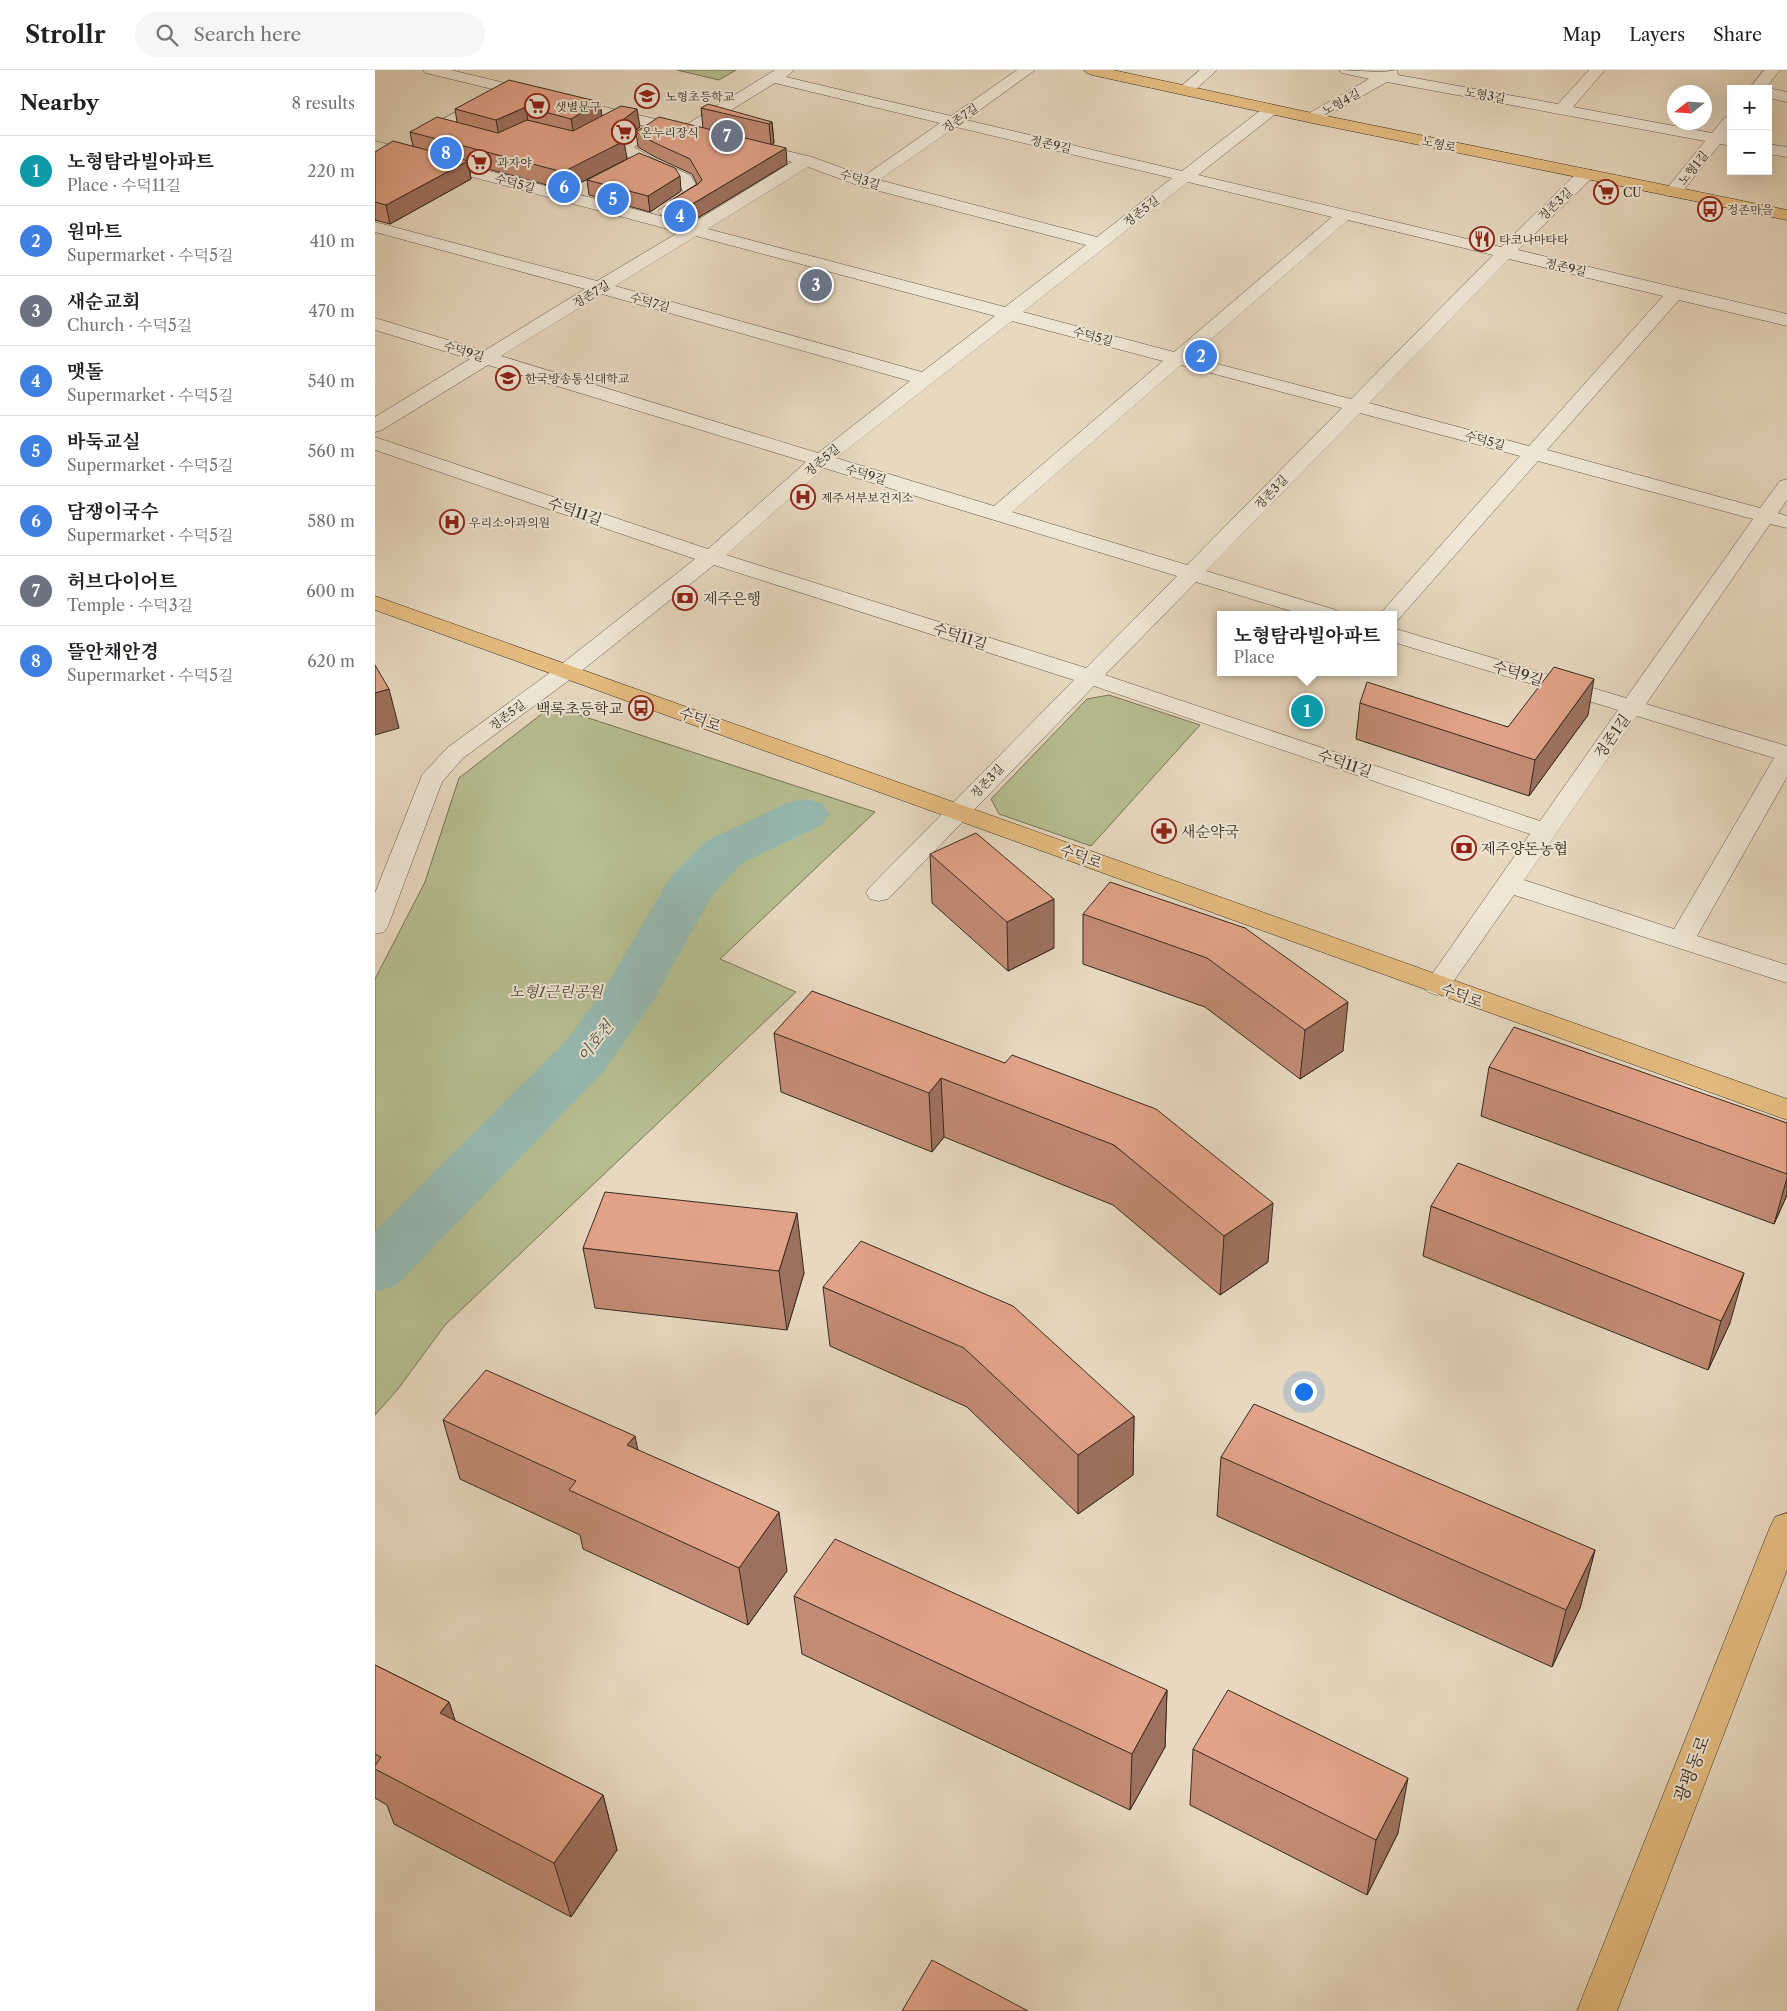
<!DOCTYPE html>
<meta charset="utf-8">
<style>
:root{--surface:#fff;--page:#f6f6f6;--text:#202124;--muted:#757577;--line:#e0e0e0;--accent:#ea580c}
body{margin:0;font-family:"Libre Caslon Text","Noto Serif KR",serif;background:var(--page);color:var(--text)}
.controls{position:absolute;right:15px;top:15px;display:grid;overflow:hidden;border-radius:0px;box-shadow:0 5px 20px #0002}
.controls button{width:45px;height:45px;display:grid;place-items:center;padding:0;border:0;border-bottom:1px solid var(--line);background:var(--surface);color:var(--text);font:25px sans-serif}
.compass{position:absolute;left:1292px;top:15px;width:45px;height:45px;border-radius:50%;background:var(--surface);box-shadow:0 5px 20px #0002;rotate:253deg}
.you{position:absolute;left:928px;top:1321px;width:18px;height:18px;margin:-12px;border:4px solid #fff;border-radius:50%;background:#1a73e8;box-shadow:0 0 0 8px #1a73e833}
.badge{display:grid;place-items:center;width:32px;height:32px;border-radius:50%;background:var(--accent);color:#fff;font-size:16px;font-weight:700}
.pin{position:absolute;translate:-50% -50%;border:2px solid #fff;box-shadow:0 1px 5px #0006}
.popup{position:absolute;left:842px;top:541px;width:180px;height:65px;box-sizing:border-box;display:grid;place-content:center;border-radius:0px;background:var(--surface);filter:drop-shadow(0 1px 4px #0005);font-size:16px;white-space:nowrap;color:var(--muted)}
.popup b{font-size:19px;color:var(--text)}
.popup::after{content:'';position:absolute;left:50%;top:100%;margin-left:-10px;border:10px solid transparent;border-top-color:var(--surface)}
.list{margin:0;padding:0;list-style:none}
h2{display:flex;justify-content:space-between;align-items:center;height:65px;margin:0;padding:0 20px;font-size:21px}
h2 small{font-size:16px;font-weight:400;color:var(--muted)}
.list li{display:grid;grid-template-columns:32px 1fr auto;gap:15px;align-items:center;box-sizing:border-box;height:70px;padding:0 20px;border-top:1px solid var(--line)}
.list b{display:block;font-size:19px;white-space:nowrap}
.list p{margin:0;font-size:16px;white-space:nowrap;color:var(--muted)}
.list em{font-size:16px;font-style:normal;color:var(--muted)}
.icon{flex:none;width:28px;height:28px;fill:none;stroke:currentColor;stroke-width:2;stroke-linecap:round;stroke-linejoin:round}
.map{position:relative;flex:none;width:1412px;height:1941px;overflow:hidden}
header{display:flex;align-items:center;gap:30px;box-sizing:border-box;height:70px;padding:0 25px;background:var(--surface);border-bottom:1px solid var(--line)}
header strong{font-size:24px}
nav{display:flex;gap:28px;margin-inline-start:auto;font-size:18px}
.search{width:350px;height:45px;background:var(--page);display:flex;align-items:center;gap:12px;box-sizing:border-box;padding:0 18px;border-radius:28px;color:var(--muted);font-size:19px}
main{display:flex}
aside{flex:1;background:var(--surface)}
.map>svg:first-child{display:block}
.green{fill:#b7be91;stroke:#76745a}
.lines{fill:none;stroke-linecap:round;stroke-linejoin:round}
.river{fill:#97bab2;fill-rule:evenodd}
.minor-casing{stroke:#625649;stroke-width:1}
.major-casing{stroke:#362b22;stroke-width:1}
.minor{fill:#efe6d5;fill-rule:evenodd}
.major{fill:#e4bc80;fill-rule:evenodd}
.wall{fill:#c28b74;stroke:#362b22}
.shaded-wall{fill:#9e715e;stroke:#362b22}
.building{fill:#e1a287;stroke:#362b22}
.labels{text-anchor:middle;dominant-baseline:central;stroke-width:4;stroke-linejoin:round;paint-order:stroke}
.far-street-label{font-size:12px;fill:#362b22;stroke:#efe6d5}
.far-poi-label{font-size:12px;fill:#362b22;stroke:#efe6d5;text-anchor:start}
.street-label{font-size:15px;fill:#362b22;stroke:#efe6d5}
.poi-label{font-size:15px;fill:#362b22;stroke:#efe6d5;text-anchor:start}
.park-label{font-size:15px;font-style:italic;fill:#504838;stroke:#efe6d5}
.water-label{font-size:16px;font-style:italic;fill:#4e4f46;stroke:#efe6d5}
.near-street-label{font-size:18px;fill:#362b22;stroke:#efe6d5}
</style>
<header>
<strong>Strollr</strong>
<div class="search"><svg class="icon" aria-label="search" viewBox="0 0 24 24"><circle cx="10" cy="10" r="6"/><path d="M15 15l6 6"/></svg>Search here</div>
<nav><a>Map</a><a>Layers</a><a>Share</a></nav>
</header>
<main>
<aside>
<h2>Nearby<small>8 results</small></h2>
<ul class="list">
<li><span class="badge" style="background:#0f9aa8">1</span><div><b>노형탐라빌아파트</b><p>Place · 수덕11길</p></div><em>220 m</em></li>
<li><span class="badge" style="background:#3f7fe0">2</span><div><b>원마트</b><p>Supermarket · 수덕5길</p></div><em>410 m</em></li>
<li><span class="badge" style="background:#6b7280">3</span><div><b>새순교회</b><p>Church · 수덕5길</p></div><em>470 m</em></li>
<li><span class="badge" style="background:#3f7fe0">4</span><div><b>맷돌</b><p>Supermarket · 수덕5길</p></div><em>540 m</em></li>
<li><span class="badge" style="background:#3f7fe0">5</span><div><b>바둑교실</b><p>Supermarket · 수덕5길</p></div><em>560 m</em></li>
<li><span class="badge" style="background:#3f7fe0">6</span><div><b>담쟁이국수</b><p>Supermarket · 수덕5길</p></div><em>580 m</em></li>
<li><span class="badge" style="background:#6b7280">7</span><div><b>허브다이어트</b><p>Temple · 수덕3길</p></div><em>600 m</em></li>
<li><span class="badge" style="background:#3f7fe0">8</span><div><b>뜰안채안경</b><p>Supermarket · 수덕5길</p></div><em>620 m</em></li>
</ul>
</aside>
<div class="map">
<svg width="1412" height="1941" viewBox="0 0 1412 1941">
<rect width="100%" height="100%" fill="#e7d8bf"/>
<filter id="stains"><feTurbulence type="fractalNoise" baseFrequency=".004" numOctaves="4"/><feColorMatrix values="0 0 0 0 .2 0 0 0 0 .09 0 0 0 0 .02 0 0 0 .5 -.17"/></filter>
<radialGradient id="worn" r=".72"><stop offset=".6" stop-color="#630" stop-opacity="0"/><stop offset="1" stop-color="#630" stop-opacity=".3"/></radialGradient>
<g class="green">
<polygon points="302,0 361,0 344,10"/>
<polygon points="734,625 825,655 716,776 624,744 616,729 712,629"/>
<polygon points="177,636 500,742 345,889 421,922 70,1255 23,1319 0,1345 0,909 50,812 84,708"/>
</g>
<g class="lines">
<polygon class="river" points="429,729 447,733 454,744 447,755 367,793 336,827 280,928 229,1001 22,1215 0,1222 0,1161 189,973 230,918 296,806 331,771 411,733"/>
<defs>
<g id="minor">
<path d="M48,0h28l233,56 91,-56h19l-8,7 165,39 66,-46h18l-69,50 216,51 84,-65h12l2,3 -2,3 -80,63 303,72 79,-77h12l2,4 -2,4 -74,72 269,64v12l-108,-26 -132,150 213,58 20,-27 7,-2v21l-9,13 9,3v12l-17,-4 -124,180 141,42v31l-90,159 90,29v18l-273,-88 -68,97 -9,3 -9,-3 -4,-6 4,-6 102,-146 -436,-148 -206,213 -9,2 -9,-2 -4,-6 4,-6 204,-207 -360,-115 -139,111 -112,82 -21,24 -54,144 -4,6 -9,2v-41l47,-118 25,-27 112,-82 136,-107 -320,-109v-13l333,112 98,-87 -318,-97 -106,65 -7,2v-15l95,-58 -95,-29v-12l109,33 101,-62 -210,-57v-10l222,59 82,-49 -304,-81v-10l316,83 101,-62 -48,-12 -2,-3 2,-3 6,-2 62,15 52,19 76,-53 -165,-40 -83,51 -6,2 -25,-6 -27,17 20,12 36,16 12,19c-8,10 -29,24 -41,21l-3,-4 26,-18 -6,-11 -36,-15 -27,-20 30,-21 -219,-53zM581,57l216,51 -75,59 -218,-57zM433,97l52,19 226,59 -81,62 -297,-78zM813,112l144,35 -158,135 -151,-40zM973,150l145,35 -142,144 -160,-42zM321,166l299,80 -73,56 -307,-86zM1134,189l154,37 -134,150 -160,-43zM227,224l308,87 -92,72 -317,-97zM637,251l151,40 -169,145 -158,-48zM806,295l161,43 -155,157 -175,-53zM985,343l160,43 -141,159h14v6l5,-1 140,-159 215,58 -127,179 -233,-70v14l225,68 -78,111 -435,-146 91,-93 108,33h35l-3,-5 -130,-39zM449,398l353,108 -91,92 -360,-113zM1262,646l137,42 -100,171 -150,-49z"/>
<polygon points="825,0 842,0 817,23 805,23 803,20 805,17"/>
<polygon points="964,0 1007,2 1022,0 1023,5 1183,34 1214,0 1230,0 1198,37 1337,63 1350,47 1356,45 1356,61 1352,65 1356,66 1356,76 1345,74 1304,126 1292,126 1289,122 1330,71 1012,12 943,51 931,51 929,48 931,45 994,9 967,3"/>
<polygon points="1389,0 1405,0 1390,19 1374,19"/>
<polygon points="1393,18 1412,22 1412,32 1393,28 1393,19 1391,19"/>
<polygon points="115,24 121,26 123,29 121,32 49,71 37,71 35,68 37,65"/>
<polygon points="1393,74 1412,77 1412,87 1393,84"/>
</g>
<g id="major">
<polygon points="709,0 738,0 937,43 1412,140 1412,150 937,53 717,5 712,3"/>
<polygon points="0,526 1412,1029 1412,1050 0,540"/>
<polygon points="1412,1443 1412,1500 1242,1941 1202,1941 1395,1457 1400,1447"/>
</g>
</defs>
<use href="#minor" class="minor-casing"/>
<use href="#major" class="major-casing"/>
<use href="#minor" class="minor"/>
<use href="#major" class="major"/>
</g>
<g class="wall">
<polygon points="225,32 227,46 265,57 248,70 252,89 191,120 94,94 96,109 15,154 0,150 0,151 0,82 38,76 35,62 82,52 80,39"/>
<polygon points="326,38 397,52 399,73 397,75 412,94 316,152 297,147 295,131 322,114 317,104 280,87 263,77 261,62 328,58"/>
<polygon points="212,110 306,121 275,142 214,125"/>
<polygon points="985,633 1133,657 1213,645 1154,726 981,669"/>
<polygon points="555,784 679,878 633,901 557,833"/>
<polygon points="708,844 870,858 968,981 925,1009 830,937 708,894"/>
<polygon points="399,963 630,993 893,1192 845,1225 738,1135 569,1067 557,1082 406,1022"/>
<polygon points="1114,997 1412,1053 1412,1125 1399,1154 1106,1046"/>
<polygon points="1056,1136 1355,1253 1333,1300 1048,1186"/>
<polygon points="208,1178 429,1203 412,1260 220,1238"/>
<polygon points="448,1217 759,1346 758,1405 703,1444 592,1337 455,1276"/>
<polygon points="68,1350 262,1379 412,1501 373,1555 208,1479 205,1465 85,1409"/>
<polygon points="846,1387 1220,1480 1205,1538 1177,1597 842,1446"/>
<polygon points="419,1526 792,1620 790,1677 755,1740 427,1584"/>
<polygon points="0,1595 74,1632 80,1651 228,1725 242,1780 196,1847 19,1754 12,1735 0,1728"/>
<polygon points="818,1679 1023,1763 992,1825 815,1735"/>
</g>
<g class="shaded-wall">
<polygon points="225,32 227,48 199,65 196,49"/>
<polygon points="151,37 153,53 124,66 121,50"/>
<polygon points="262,39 265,57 239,76 249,71 252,89 191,120 188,102 236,59"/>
<polygon points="397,52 399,73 396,75 394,54"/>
<polygon points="411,78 412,94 316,152 314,136"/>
<polygon points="93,91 96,109 15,154 11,135"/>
<polygon points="305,106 306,121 275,142 273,126"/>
<polygon points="1219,609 1213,645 1154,726 1160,690"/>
<polygon points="14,619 24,658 0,665 0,623"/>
<polygon points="679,829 679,878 633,901 632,852"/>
<polygon points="973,932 968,981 925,1009 930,960"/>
<polygon points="566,1008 569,1067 557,1082 554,1023"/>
<polygon points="1412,1108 1412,1125 1399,1154"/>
<polygon points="898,1133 893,1192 845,1225 849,1166"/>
<polygon points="422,1143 429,1203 412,1260 404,1201"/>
<polygon points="1369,1203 1355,1253 1333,1300 1346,1251"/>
<polygon points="759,1346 758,1405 703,1444 703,1385"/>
<polygon points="260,1366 272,1424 252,1375"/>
<polygon points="404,1442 412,1501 373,1555 364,1498"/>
<polygon points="1220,1480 1205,1538 1177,1597 1191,1540"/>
<polygon points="792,1620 790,1677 755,1740 757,1684"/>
<polygon points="74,1632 93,1689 65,1643"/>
<polygon points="1033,1708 1023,1763 992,1825 1001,1770"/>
<polygon points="228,1725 242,1780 196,1847 179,1793"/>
</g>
<g class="building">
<polygon points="134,10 225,32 196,49 151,37 121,50 80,39"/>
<polygon points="333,34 397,52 394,54 326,38"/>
<polygon points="246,36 262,39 236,59 249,71 188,102 35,62 62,47 123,63 152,50 198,61"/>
<polygon points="284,47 411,78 314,136 295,131 323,114 327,110 315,89 278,72 261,62"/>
<polygon points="18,71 93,91 11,135 0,132 0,82"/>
<polygon points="264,83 300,98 305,106 273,126 212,110"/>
<polygon points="0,595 14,619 0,623"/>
<polygon points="1179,597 1219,609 1160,690 985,633 992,612 1133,657"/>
<polygon points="601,763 679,829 632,852 555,784"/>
<polygon points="735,812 870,858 973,932 930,960 832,888 708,844"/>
<polygon points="437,921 630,993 637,985 781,1039 898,1133 849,1166 739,1075 566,1008 554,1023 399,963"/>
<polygon points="1139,957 1412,1053 1412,1104 1114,997"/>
<polygon points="1083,1093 1369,1203 1346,1251 1056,1136"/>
<polygon points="230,1122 422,1143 404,1201 208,1178"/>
<polygon points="486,1171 638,1236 759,1346 703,1385 589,1278 448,1217"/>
<polygon points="111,1300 260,1366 252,1375 404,1442 364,1498 194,1420 201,1411 68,1350"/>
<polygon points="879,1334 1220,1480 1191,1540 846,1387"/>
<polygon points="460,1469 792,1620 757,1684 419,1526"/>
<polygon points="0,1595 74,1632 65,1643 228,1725 179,1793 0,1699 0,1696 6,1687 0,1684"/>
<polygon points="853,1620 1033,1708 1001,1770 818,1679"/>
<polygon points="557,1890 653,1941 527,1941"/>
</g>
<defs>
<symbol id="school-ring" viewBox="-11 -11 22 22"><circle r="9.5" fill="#efe6d5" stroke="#8f2418" stroke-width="1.5"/><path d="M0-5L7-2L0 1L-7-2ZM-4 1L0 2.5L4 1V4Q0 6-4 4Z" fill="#8f2418"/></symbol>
<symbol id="supermarket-ring" viewBox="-11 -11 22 22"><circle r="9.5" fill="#efe6d5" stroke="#8f2418" stroke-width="1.5"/><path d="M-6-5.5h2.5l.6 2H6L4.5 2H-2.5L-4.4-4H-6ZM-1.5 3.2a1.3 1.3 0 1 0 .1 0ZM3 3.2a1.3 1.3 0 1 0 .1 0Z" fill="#8f2418"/></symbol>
<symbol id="bus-ring" viewBox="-11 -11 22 22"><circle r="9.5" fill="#efe6d5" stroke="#8f2418" stroke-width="1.5"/><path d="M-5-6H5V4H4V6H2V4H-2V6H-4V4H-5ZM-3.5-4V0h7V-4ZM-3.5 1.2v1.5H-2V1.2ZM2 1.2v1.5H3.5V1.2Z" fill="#8f2418"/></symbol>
<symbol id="restaurant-ring" viewBox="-11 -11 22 22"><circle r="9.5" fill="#efe6d5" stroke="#8f2418" stroke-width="1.5"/><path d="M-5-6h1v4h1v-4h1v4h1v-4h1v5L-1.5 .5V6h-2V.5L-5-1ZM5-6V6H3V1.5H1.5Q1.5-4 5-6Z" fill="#8f2418"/></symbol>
<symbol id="university-ring" viewBox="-11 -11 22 22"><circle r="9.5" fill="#efe6d5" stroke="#8f2418" stroke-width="1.5"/><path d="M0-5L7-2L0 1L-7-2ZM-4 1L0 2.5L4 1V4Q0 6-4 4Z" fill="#8f2418"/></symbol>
<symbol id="hospital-ring" viewBox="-11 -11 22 22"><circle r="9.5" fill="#efe6d5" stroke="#8f2418" stroke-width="1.5"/><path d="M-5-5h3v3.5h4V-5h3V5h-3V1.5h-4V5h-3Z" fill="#8f2418"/></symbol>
<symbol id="bank-ring" viewBox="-11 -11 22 22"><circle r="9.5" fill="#efe6d5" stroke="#8f2418" stroke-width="1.5"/><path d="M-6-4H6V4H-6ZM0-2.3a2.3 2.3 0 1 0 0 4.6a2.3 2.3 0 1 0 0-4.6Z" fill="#8f2418"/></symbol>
<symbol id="pharmacy-ring" viewBox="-11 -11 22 22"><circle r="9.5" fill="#efe6d5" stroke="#8f2418" stroke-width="1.5"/><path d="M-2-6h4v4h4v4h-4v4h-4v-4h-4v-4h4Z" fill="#8f2418"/></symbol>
</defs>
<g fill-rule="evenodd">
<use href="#school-ring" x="258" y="12" width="28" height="28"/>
<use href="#supermarket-ring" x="148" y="22" width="28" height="28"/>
<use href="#supermarket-ring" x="235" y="48" width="28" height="28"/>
<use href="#supermarket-ring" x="90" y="78" width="28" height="28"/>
<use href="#supermarket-ring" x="1217" y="108" width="28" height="28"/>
<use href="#bus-ring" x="1321" y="125" width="28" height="28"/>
<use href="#restaurant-ring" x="1093" y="155" width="28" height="28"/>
<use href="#university-ring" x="119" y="294" width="28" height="28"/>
<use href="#hospital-ring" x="414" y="413" width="28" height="28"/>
<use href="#hospital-ring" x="63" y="438" width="28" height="28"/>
<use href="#bank-ring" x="296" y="514" width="28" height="28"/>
<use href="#bus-ring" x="252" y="624" width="28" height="28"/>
<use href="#pharmacy-ring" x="775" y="747" width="28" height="28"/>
<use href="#bank-ring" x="1075" y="764" width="28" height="28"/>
</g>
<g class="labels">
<g class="far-street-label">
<text transform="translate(1110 25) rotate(10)">노형3길</text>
<text transform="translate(966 32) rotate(-29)">노형4길</text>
<text transform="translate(585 48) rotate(-35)">정존7길</text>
<text transform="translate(676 74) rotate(13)">정존9길</text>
<text transform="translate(1064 74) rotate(12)">노형로</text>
<text transform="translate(1318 98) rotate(-51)">노형1길</text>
<text transform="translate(485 109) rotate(17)">수덕3길</text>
<text transform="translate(140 113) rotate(15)">수덕5길</text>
<text transform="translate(1180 134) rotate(-44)">정존3길</text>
<text transform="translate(766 141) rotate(-38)">정존5길</text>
<text transform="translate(1191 197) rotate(13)">정존9길</text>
<text transform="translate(216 224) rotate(-31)">정존7길</text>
<text transform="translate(275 232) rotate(16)">수덕7길</text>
<text transform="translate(718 266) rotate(15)">수덕5길</text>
<text transform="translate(89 281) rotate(17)">수덕9길</text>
<text transform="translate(1110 370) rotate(15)">수덕5길</text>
<text transform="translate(447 390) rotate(-40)">정존5길</text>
<text transform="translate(491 404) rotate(17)">수덕9길</text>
<text transform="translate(896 422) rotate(-46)">정존3길</text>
<text transform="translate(132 645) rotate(-37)">정존5길</text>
<text transform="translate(612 711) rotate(-46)">정존3길</text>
</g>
<g class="far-poi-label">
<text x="290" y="26">노형초등학교</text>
<text x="180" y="36">샛별문구</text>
<text x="266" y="62">온누리장식</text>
<text x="122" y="92">과자야</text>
<text x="1248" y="122">CU</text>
<text x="1352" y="139">정존마을</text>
<text x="1124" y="169">타코나마타타</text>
<text x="150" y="308">한국방송통신대학교</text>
<text x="446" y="427">제주서부보건지소</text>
<text x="94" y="452">우리소아과의원</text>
</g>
<g class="street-label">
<text transform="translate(200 441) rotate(19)">수덕11길</text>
<text transform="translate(585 566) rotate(18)">수덕11길</text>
<text transform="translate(1143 603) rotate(17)">수덕9길</text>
<text transform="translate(325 649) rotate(20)">수덕로</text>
<text transform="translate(1237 666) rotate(-55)">정존1길</text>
<text transform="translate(970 693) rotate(19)">수덕11길</text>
<text transform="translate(706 786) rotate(20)">수덕로</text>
<text transform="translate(1087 925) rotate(20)">수덕로</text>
</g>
<g class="poi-label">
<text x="328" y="528">제주은행</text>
<text x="248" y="638" text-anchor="end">백록초등학교</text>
<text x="806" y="761">새순약국</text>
<text x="1106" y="778">제주양돈농협</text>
</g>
<g class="park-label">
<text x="181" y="921">노형1근린공원</text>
</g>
<g class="water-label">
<text transform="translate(220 971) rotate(-52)">이호천</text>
</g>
<g class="near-street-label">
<text transform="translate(1317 1699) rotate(-69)">광평동로</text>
</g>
</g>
<rect width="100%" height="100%" filter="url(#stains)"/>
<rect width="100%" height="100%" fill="url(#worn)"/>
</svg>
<div class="controls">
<button>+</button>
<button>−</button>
</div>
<svg class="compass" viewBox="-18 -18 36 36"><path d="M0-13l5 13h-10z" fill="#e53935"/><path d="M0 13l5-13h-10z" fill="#757577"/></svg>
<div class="you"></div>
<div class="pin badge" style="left:932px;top:641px;background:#0f9aa8">1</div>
<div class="popup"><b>노형탐라빌아파트</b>Place</div>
<div class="pin badge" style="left:826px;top:286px;background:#3f7fe0">2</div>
<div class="pin badge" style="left:441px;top:215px;background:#6b7280">3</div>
<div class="pin badge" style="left:305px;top:146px;background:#3f7fe0">4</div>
<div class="pin badge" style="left:238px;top:129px;background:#3f7fe0">5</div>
<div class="pin badge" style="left:189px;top:117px;background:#3f7fe0">6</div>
<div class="pin badge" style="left:352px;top:66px;background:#6b7280">7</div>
<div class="pin badge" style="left:71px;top:83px;background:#3f7fe0">8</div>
</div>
</main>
